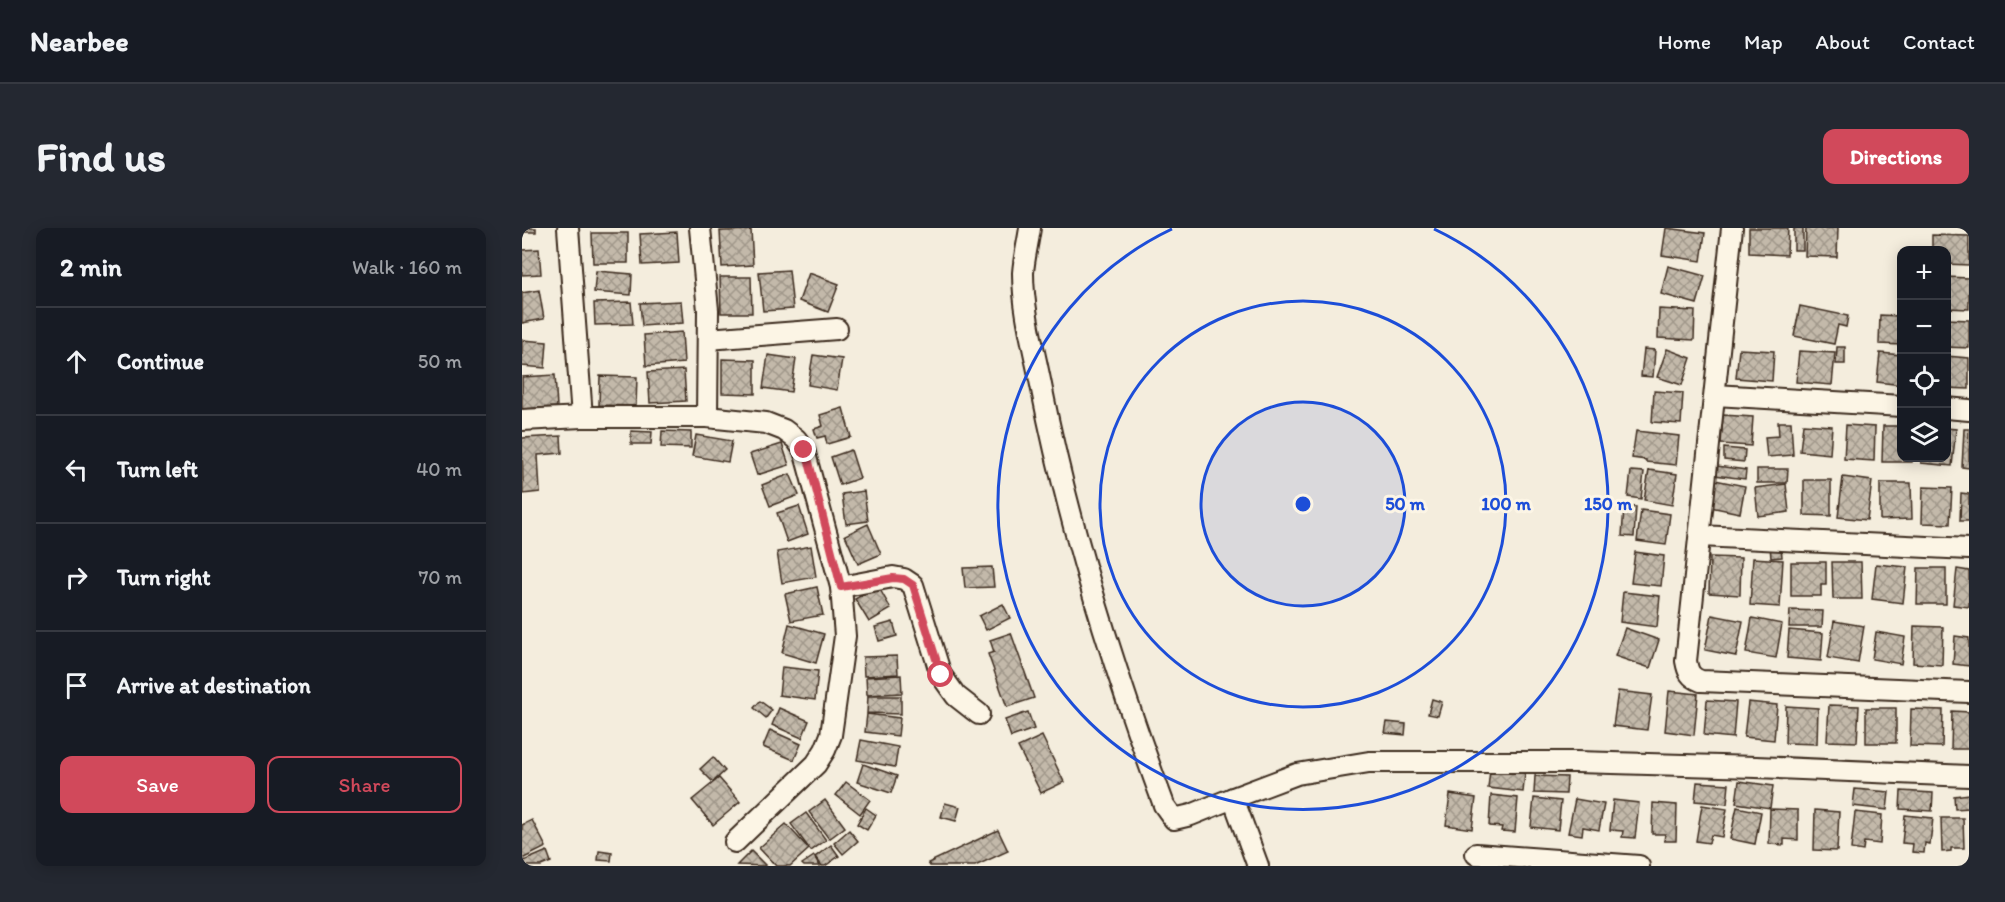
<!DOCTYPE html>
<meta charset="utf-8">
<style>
:root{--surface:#171b24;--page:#242831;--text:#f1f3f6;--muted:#9ea1a6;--line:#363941;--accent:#d1495b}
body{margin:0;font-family:Itim,sans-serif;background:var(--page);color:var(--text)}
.controls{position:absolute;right:18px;top:18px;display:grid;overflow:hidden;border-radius:12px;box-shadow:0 3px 15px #0003}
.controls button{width:54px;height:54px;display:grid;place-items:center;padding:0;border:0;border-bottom:2px solid var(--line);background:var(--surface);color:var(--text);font:30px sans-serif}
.stop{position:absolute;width:18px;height:18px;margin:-14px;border:4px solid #d1495b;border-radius:50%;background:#fff}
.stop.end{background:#d1495b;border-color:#fff;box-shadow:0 2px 6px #0008}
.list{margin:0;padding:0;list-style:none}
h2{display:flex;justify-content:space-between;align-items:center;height:78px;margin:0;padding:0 24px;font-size:26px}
h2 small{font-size:20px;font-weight:400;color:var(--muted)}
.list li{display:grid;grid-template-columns:39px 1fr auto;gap:18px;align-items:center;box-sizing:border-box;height:108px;padding:0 24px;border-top:2px solid var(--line)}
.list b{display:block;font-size:22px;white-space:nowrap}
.list em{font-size:20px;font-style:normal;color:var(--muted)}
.actions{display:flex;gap:12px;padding:18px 24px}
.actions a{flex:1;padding:14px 0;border:2px solid var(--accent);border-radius:12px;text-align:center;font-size:21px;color:var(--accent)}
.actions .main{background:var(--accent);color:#fff}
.icon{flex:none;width:33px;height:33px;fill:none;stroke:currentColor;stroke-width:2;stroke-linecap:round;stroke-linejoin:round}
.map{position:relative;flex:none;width:1447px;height:638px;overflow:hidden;border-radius:12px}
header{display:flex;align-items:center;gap:36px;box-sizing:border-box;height:84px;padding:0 30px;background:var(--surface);border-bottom:2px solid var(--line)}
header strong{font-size:28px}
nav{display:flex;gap:33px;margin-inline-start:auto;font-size:21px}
.intro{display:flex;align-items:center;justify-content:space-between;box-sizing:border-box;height:144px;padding:0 36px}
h1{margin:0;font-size:42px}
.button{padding:15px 27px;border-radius:12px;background:var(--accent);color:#fff;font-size:21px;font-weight:700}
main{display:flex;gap:36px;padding:0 36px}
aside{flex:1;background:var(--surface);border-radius:12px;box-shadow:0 3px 15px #0003}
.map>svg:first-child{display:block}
.building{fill:url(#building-cross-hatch);stroke:#3b2a1e;stroke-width:1.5}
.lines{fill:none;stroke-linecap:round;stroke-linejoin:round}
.minor-casing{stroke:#3b2a1e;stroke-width:24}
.minor{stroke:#fcf5e5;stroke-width:20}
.route{stroke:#d1495b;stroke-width:8}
.ring{fill:none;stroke:#1d4ed8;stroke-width:3}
.centre{fill:#1d4ed8;stroke:#fcf5e5;stroke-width:3}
.ring-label{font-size:18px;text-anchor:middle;font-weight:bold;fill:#1d4ed8;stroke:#fcf5e5;stroke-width:6;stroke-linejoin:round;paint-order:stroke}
</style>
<header>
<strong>Nearbee</strong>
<nav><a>Home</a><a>Map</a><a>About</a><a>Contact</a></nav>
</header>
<div class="intro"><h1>Find us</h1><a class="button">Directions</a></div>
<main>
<aside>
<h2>2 min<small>Walk · 160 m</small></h2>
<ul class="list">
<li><svg class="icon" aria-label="ahead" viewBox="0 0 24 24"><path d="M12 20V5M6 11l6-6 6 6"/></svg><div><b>Continue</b></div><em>50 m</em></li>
<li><svg class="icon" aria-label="left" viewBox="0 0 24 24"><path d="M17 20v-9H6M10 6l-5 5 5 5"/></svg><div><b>Turn left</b></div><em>40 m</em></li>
<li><svg class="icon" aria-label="right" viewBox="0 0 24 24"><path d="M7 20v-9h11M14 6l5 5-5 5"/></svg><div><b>Turn right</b></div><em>70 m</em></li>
<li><svg class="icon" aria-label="arrive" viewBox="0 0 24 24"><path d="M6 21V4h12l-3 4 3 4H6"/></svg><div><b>Arrive at destination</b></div></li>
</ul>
<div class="actions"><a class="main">Save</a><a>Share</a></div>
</aside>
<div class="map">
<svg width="1447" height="638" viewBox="0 0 1447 638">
<defs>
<pattern id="building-cross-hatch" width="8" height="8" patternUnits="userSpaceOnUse" patternTransform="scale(1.5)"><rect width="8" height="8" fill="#c3b9aa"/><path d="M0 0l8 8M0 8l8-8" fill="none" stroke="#a0978a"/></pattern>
</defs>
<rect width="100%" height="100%" fill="#f4eddd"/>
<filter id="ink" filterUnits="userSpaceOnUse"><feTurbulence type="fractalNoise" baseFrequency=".0167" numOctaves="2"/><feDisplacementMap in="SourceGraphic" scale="12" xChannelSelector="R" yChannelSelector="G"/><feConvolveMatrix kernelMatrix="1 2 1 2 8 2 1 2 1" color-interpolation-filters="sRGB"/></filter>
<g filter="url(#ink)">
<g class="building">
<rect x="0" y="0" width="14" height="4"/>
<polygon points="1144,0 1183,5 1179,33 1140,27"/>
<polygon points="1227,0 1266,0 1265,27 1227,25"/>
<rect x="1272" y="0" width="9" height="22"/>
<polygon points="1284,0 1316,0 1315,29 1283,28"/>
<polygon points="229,2 231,37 200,39 198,3"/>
<polygon points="155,4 157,35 120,37 118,6"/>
<polygon points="70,5 106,5 106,35 71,35"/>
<polygon points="1410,7 1447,8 1447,37 1424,36 1424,22 1410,22"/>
<polygon points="17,21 19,46 0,47 0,22"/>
<polygon points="1146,38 1183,48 1175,76 1139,66"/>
<polygon points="267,42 271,81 241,83 237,44"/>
<polygon points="74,43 110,46 109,67 72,64"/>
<polygon points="287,45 317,56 306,84 277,73"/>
<polygon points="198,49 229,49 230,85 199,85"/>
<polygon points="1424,49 1447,50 1447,81 1424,80"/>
<polygon points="17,62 22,91 0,95 0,65"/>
<polygon points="159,73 161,95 120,98 118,75"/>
<polygon points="109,74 111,96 73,97 72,75"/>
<polygon points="1278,78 1326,88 1324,99 1316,97 1312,116 1272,108"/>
<polygon points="1137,81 1173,83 1172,112 1136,110"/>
<polygon points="1358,87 1377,88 1376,93 1380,93 1380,117 1357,116"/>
<polygon points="1424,91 1447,92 1447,120 1424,119"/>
<polygon points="160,104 162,135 124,138 122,107"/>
<polygon points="0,112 25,114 23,140 0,138"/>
<polygon points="1315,119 1323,119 1323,136 1314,136"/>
<polygon points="1122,121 1133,122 1131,149 1119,148"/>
<polygon points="1145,121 1169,130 1160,157 1135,149"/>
<polygon points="1217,121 1252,123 1250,153 1214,150"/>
<polygon points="1277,123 1313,125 1310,157 1274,154"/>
<polygon points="1358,125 1380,127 1380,157 1355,154"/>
<polygon points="246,127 274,131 269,164 241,160"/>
<polygon points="291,127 320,131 315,162 286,157"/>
<polygon points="1424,128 1447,130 1447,161 1424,160"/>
<polygon points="200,131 233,132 233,166 200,165"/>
<polygon points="162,142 164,173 128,175 126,144"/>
<polygon points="33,147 35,179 0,181 0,149"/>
<polygon points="78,148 115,149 114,178 77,177"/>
<polygon points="1132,163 1161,165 1159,196 1130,194"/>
<polygon points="321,180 329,209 305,216 303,208 295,210 292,201 301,198 298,187"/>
<polygon points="1201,187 1231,189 1229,218 1199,216"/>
<polygon points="1256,194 1269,194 1271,227 1245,229 1243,209 1257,208"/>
<polygon points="1281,196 1310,198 1308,226 1278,223"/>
<polygon points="1324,197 1353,199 1352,233 1322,231"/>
<polygon points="1361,198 1380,198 1380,230 1390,230 1390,234 1360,234"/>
<polygon points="1424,200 1434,201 1430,238 1399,235 1399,230 1424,230"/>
<polygon points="1442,201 1447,201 1447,240 1440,239"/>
<polygon points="109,203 130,204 129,216 109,216"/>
<polygon points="140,203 169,204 169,220 139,219"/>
<polygon points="1114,203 1157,208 1154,237 1124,234 1124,232 1110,230"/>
<polygon points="174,207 210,213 206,234 170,228"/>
<polygon points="39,208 40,225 16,227 18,264 1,266 0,210"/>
<polygon points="260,216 267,237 235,247 228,226"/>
<polygon points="1202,220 1223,222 1222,234 1202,232"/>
<polygon points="329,222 338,250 318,257 309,229"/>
<polygon points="1195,238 1224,242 1223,251 1193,247"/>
<polygon points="1235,241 1266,241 1265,255 1235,255"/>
<polygon points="1127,242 1155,246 1150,277 1122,272"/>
<polygon points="1109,243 1122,244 1119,271 1106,269"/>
<polygon points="268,246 277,267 248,278 240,257"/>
<polygon points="1321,249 1350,253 1345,292 1316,289"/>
<polygon points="1193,252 1223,258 1218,285 1188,279"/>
<polygon points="1282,252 1309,252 1309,288 1282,287"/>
<polygon points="1358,255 1389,255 1390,291 1358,292"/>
<polygon points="1264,256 1267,284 1236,288 1233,260"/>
<polygon points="1401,259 1430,260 1428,296 1400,295"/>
<polygon points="342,263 346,293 324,296 320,266"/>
<polygon points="1439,265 1447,266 1447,293 1438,293"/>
<polygon points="277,278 286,306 265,314 255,285"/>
<polygon points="1102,278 1114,279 1112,309 1100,308"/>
<polygon points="1119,282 1148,286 1144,317 1115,313"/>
<polygon points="346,296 359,326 336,336 323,307"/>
<polygon points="1259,317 1260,329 1249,330 1248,318"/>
<polygon points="289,318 294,349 260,355 255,324"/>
<polygon points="1113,324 1142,328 1139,358 1109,355"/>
<polygon points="1188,329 1219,330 1218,367 1187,365"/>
<polygon points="1231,330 1261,332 1258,379 1228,377"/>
<polygon points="1269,334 1304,334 1304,357 1299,357 1299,368 1269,368"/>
<polygon points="1310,334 1339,334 1340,371 1311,371"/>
<polygon points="1354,336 1385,339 1381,375 1350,371"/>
<polygon points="470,339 472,359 443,360 441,340"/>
<polygon points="1396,340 1424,340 1424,376 1395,376"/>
<polygon points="1435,341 1447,343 1447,379 1431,377"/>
<polygon points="356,358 369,381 347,394 333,371"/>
<polygon points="295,359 301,387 269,393 263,366"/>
<polygon points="1101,364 1138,368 1135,399 1098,394"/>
<polygon points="481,376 488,390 464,402 457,388"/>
<polygon points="1268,382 1301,383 1300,399 1267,399"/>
<polygon points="1190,387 1221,393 1214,428 1183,422"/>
<polygon points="1230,390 1260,396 1254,430 1224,425"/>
<polygon points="1312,393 1342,398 1336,435 1306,430"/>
<polygon points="371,394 375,408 357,413 353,399"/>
<polygon points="267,396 302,406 294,435 260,425"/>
<polygon points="1392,398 1421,399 1420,437 1391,435"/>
<polygon points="1103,400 1137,412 1128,440 1093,428"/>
<polygon points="1267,402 1301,405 1299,433 1265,430"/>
<polygon points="1354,404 1383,409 1379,436 1350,431"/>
<polygon points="489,405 512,470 485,479 466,426 472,424 468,412"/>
<polygon points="1433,408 1447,410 1447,438 1431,436"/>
<polygon points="375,428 376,446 342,448 341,429"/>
<polygon points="260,439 296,443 293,472 257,467"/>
<polygon points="379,447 380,465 345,467 344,449"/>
<polygon points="1096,463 1130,467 1125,502 1091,498"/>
<polygon points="1147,463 1176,466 1172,507 1143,503"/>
<polygon points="346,468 379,468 379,486 345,485"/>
<polygon points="910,471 920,474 916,488 906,486"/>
<polygon points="1185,472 1214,474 1211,510 1182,507"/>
<polygon points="238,473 250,482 244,490 232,480"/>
<polygon points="1226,474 1255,477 1252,512 1222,509"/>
<polygon points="1307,477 1337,478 1335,514 1305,513"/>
<polygon points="1264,478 1296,480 1295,516 1263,515"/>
<polygon points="257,480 287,493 280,510 250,497"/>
<rect x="1344" y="480" width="30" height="35"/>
<polygon points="1389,481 1421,482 1420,519 1388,518"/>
<polygon points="1430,483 1447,484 1447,521 1429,521"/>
<polygon points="506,484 512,501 489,509 483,492"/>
<polygon points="345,486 378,490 376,508 343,504"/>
<polygon points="865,494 884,496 883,507 863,505"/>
<polygon points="248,502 279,516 272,532 241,519"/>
<polygon points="520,508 542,554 519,565 496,519"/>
<polygon points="339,512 376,519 373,539 335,532"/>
<polygon points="191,529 203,543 191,554 178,541"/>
<polygon points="341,536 375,548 369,565 335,554"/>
<polygon points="968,542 1003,545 1001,564 966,560"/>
<polygon points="1013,548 1045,549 1044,566 1012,565"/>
<polygon points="197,550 218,574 191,597 170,572"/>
<polygon points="1217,553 1251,558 1248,580 1214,575"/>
<polygon points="324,554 348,572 338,586 314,567"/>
<polygon points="1175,554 1207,556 1205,576 1173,573"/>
<polygon points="1333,561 1367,564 1365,582 1331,578"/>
<polygon points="1379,563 1411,565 1410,583 1378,581"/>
<polygon points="928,566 954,570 950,601 924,597"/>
<polygon points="1447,566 1447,580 1433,581 1432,568"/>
<polygon points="969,567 996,570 993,604 979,603 980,599 967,598"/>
<polygon points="1012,570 1039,573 1036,602 1009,599"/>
<polygon points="1053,571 1082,576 1077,602 1061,599 1060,607 1046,605"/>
<polygon points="303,572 323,599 307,611 287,584"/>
<polygon points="1091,572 1117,575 1113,610 1100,609 1101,603 1088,602"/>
<polygon points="423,575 438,579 434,593 419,589"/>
<polygon points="1131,575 1155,577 1154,613 1142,613 1143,606 1130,606"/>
<polygon points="1180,577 1205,581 1200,609 1189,607 1187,615 1174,613"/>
<polygon points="1215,579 1239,584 1233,616 1208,611"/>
<polygon points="344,580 354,587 345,602 335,596"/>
<polygon points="1248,581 1276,582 1276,612 1262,611 1262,617 1247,616"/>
<polygon points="1293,582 1317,584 1315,623 1292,622"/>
<polygon points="1333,584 1360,587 1358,616 1342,614 1341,623 1329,621"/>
<polygon points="284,585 304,612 289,623 269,596"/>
<polygon points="1383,587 1411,590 1408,616 1403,615 1402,625 1390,624 1391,616 1380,615"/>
<polygon points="1419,590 1441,590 1442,620 1429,620 1429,623 1420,624"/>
<polygon points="10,592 24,619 0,631 0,597"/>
<polygon points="264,596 287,621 268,638 254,638 237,620"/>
<polygon points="327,602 336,613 321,626 312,615"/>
<polygon points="476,602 486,623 453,638 408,638 406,635"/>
<polygon points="309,617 317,628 303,638 300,638 293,629"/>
<polygon points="25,623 29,634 19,638 4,638 2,633"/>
<polygon points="77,623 90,625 89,633 76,632"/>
<polygon points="229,623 244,638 215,637"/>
<polygon points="292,628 298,638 282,638 280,636"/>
</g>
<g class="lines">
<defs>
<g id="minor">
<polyline points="46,0 60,189"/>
<polyline points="178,0 186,82 185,189"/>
<path d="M508,0c-2,15 -6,30 -7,45 0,39 12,80 19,117 28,142 72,280 122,415l10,14 17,-4 42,-17 25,68"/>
<path d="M1210,0l-46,433c2,11 4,16 15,20l268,11"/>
<polyline points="186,111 315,101"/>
<polyline points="1193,167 1380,178"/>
<polyline points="1424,180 1447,182"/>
<polyline points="0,192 60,189 185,189 244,195 262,202 274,211 282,222 319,359 323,408 309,507 303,522 294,536 213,614"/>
<polyline points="1178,308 1447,321"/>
<polyline points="319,359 371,349 382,351 391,357 419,447 434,468 457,486"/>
<polyline points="711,570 775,546 847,534 1054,534 1234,539 1447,548"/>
<polyline points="954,626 1117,638"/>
</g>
</defs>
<use href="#minor" class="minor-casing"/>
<use href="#minor" class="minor"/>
</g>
</g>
<g class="lines" filter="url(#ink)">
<polyline class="route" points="282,222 287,234 319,359 371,350 382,351 391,357 419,447"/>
</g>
<circle cx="781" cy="276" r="102" fill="#1d4ed8" fill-opacity=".12"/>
<g class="ring">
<circle cx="781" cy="276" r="102"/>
<circle cx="781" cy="276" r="203"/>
<path d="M912 1A305 305 0 1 1 650 1"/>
</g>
<circle cx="781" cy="276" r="9" class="centre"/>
<g class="ring-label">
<text x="883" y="282">50 m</text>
<text x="984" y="282">100 m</text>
<text x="1086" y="282">150 m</text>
</g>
</svg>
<div class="controls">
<button>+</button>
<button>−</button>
<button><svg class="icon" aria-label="locate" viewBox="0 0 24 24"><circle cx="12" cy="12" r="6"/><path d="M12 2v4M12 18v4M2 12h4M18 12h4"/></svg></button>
<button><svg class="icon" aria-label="layers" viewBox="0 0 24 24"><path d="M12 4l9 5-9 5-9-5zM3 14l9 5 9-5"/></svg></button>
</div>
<div class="stop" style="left:419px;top:447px"></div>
<div class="stop end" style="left:282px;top:222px"></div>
</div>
</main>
